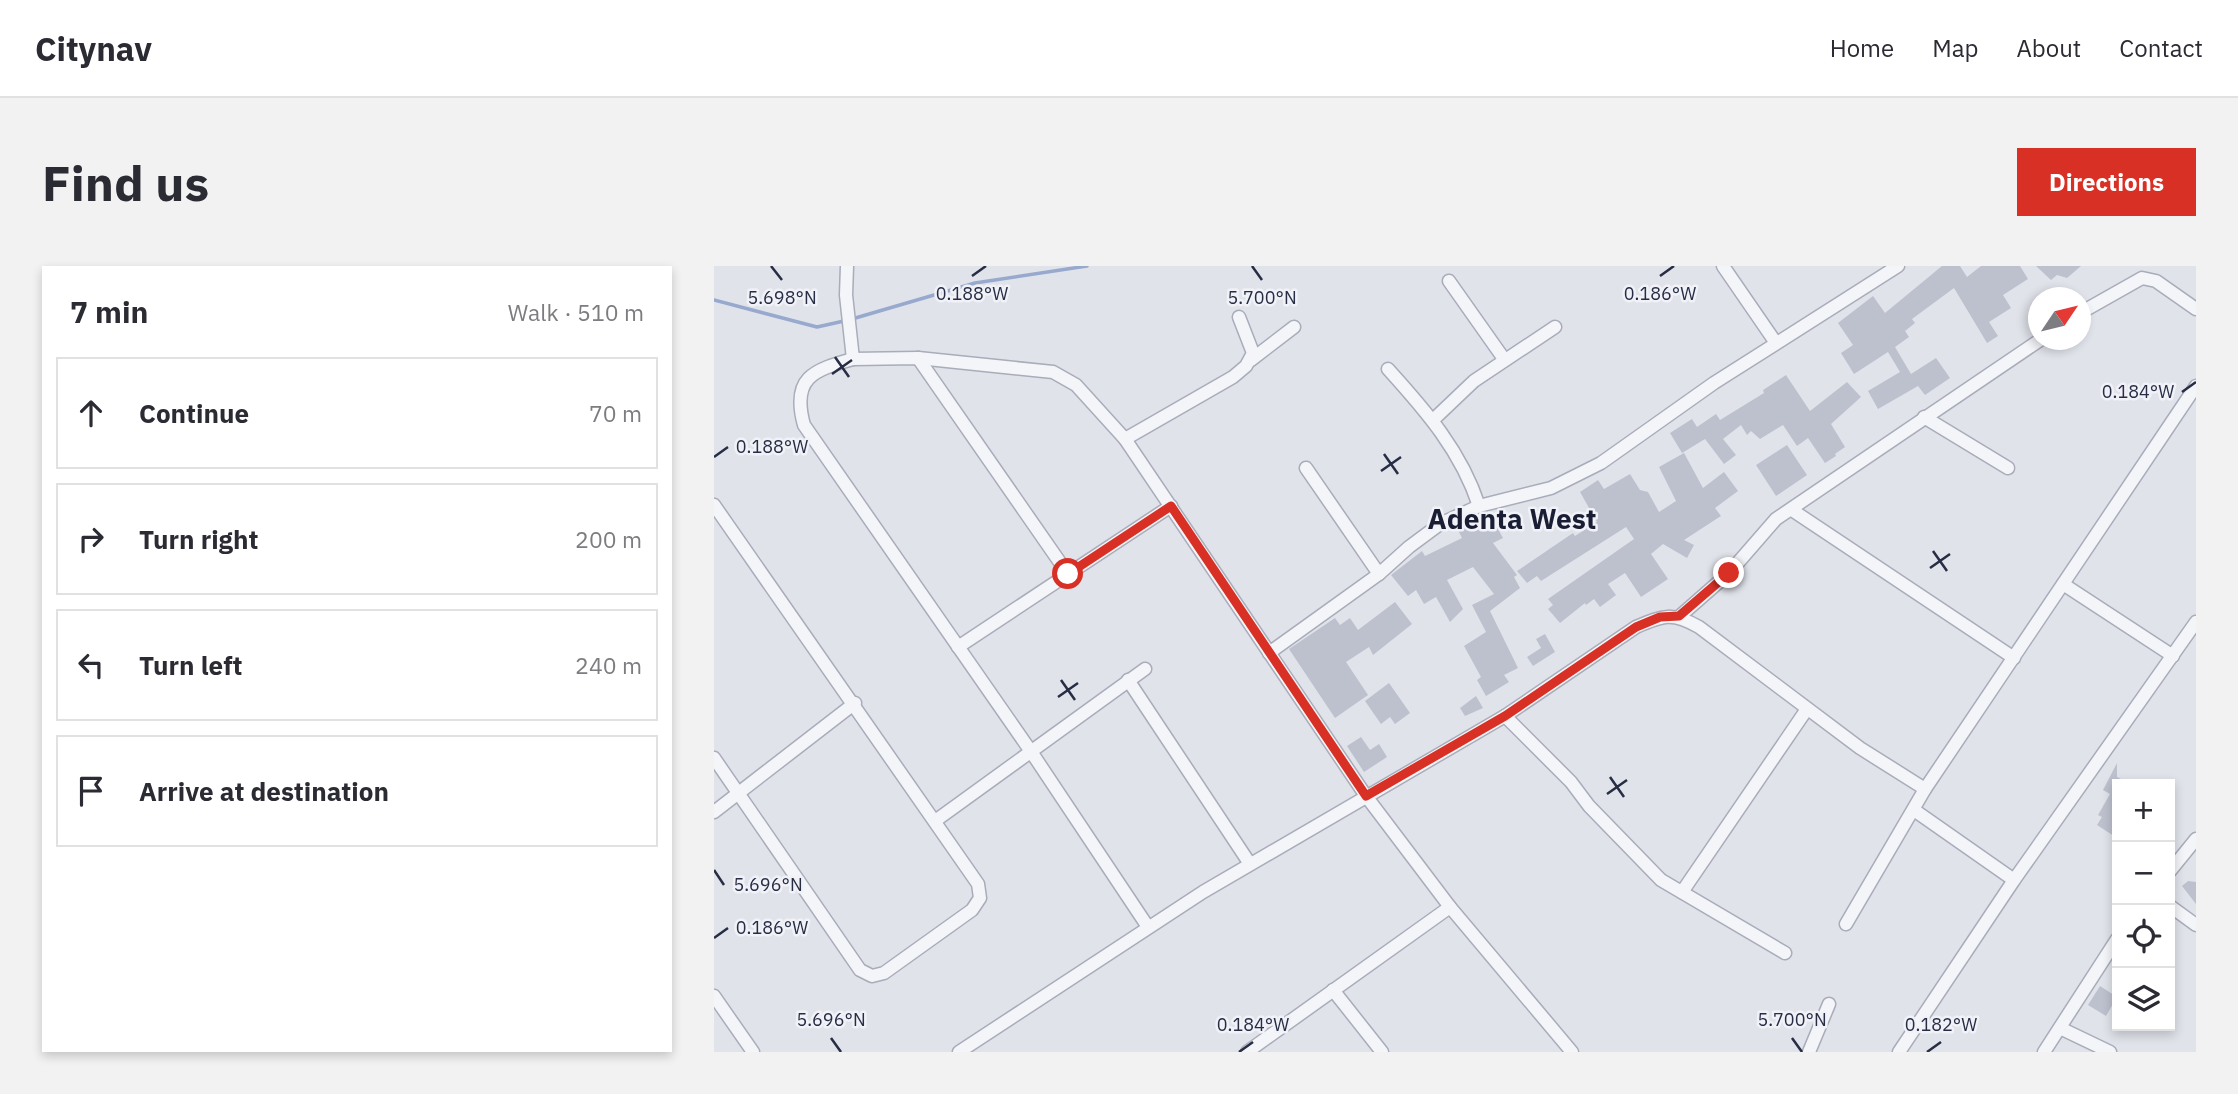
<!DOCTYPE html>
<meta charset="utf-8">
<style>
:root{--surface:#fff;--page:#f2f2f3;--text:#2b2b33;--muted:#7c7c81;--line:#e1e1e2;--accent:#d93025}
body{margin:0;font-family:"IBM Plex Sans",sans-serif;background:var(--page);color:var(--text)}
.controls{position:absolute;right:21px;bottom:21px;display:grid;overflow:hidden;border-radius:0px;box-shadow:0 4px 10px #0003}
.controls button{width:63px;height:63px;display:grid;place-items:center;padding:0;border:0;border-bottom:2px solid var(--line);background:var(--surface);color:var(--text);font:35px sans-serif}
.compass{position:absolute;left:1314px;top:21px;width:63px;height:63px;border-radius:50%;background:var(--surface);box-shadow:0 4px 10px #0003;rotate:55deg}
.stop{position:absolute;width:21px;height:21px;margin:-16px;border:5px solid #d93025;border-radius:50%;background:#fff}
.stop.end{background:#d93025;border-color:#fff;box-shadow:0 2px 7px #0008}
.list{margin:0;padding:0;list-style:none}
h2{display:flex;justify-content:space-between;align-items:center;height:91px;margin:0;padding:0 28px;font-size:30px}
h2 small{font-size:23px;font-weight:400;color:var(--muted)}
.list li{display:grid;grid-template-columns:46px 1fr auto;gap:21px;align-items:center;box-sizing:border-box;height:112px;margin:0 14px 14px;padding:0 14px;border:2px solid var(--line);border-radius:0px}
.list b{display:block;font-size:26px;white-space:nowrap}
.list em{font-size:23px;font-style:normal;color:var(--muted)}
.icon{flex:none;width:38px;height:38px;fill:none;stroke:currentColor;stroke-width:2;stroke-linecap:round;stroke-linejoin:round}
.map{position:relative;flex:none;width:1482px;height:786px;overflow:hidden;border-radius:0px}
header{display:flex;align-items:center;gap:42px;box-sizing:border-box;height:98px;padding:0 35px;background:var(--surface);border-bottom:2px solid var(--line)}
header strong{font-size:33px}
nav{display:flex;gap:38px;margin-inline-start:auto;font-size:24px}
.intro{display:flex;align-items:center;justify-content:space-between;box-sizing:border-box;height:168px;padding:0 42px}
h1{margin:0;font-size:49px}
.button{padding:18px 32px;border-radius:0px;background:var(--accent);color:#fff;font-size:24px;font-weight:700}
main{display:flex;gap:42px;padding:0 42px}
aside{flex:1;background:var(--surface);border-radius:0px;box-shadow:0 4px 10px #0003}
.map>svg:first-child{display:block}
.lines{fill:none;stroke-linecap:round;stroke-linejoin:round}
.stream{stroke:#98a9ce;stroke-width:3.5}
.building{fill:#bdc1ce}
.street-casing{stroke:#a9acb9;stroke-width:15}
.street{stroke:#f4f5f9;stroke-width:12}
.route{stroke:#d93025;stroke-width:9}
.ticks{fill:none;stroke:#272d44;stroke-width:2.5}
.labels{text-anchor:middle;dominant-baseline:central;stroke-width:5;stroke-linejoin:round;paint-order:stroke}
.district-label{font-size:28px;font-weight:bold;fill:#191e35;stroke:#f1f2f8}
.ticks-label{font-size:18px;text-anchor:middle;fill:#272d44;stroke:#f1f2f8;stroke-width:5;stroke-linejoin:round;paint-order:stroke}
</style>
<header>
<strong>Citynav</strong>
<nav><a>Home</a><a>Map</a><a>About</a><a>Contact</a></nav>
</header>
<div class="intro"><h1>Find us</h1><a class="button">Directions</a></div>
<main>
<aside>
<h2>7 min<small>Walk · 510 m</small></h2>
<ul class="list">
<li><svg class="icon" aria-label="ahead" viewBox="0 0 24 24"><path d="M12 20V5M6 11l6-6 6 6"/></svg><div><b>Continue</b></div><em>70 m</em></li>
<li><svg class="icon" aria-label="right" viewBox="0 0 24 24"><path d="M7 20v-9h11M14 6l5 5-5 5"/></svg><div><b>Turn right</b></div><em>200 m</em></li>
<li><svg class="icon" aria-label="left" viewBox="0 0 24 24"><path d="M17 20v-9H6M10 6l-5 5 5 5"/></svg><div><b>Turn left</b></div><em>240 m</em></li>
<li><svg class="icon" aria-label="arrive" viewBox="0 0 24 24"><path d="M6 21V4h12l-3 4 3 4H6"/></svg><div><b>Arrive at destination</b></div></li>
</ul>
</aside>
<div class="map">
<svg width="1482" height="786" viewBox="0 0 1482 786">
<rect width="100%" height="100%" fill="#e1e3eb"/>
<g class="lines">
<g class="stream">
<polyline points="0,34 103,61 130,55"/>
<polyline points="138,53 261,17 373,0"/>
</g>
</g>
<g class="building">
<polygon points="1228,0 1246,0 1253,11 1267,0 1306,0 1314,13 1289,29 1297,42 1275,56 1284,70 1273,77 1240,22 1198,53 1201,57 1191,65 1195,71 1181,81 1197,108 1222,92 1236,112 1211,129 1204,120 1164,143 1154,125 1186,106 1174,86 1140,108 1127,87 1139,79 1124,57 1159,30 1171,47"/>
<polygon points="1322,0 1367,0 1353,12 1343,9 1337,14"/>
<polygon points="1072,109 1096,145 1133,116 1147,131 1117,158 1131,181 1121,188 1122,190 1111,197 1094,172 1083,180 1069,159 1046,173 1037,165 1033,169 1027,159 1009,173 1022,189 1010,198 991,173 968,187 956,167 978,153 983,161 1002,148 1006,154 1050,127 1049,124"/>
<polygon points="1073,179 1093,209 1062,230 1042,199"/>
<polygon points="970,187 989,222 1010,206 1024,225 1001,242 1007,250 970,274 980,279 973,292 949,278 937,288 954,313 927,331 911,307 894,318 902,329 886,341 880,333 872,339 871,337 846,357 834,343 839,339 834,333 920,273 912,261 827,315 823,310 813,317 803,305 859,267 861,270 883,256 866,226 884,214 890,223 916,208 926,224 934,226 945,246 962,235 945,201"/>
<polygon points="775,247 789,272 779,277 803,309 800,311 806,322 776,345 804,402 790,409 795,416 772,430 763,414 767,411 750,380 772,366 758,339 780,328 759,301 733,314 749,343 736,356 722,331 710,338 702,324 694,330 677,309 708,285 711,290 748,272 743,262"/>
<polygon points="681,336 698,358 659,389 655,381 632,396 654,429 621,452 575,383 621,352 626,359 636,352 644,364"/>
<polygon points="831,368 841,386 819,400 813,391 827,382 822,373"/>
<polygon points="675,417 696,447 681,458 676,451 667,458 651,435"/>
<polygon points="762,430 769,442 751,450 746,442"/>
<polygon points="647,471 656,484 665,478 673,491 650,506 633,480"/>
<polygon points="1403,497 1403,511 1417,518 1403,518 1403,572 1383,559 1388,551 1384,549 1396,528 1389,524"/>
<polygon points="1474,615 1482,616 1482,638 1468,620"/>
<polygon points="1386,720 1403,731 1392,750 1374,739"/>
</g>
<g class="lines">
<defs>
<g id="street">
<polyline points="133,0 132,29 139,93 204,92 339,106 362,119 411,173 652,530 736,641 858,786"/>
<polyline points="1009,0 1062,77"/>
<polyline points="735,15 790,93"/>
<polyline points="1366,47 1428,12 1442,15 1482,43"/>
<polyline points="204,92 354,308"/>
<path d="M139,93c-40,11 -62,19 -49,66l228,328 116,174"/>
<polyline points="537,94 580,61"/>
<path d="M674,103c38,42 73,82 91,137"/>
<polyline points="1210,151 1294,202"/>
<polyline points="719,154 760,115 841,61"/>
<polyline points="411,173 519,111 532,100 539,87 525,51"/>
<polyline points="592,202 665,308"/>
<polyline points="0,239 264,618 266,632 258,644 170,707 158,710 146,704 0,492"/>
<polyline points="1078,244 1300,392"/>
<polyline points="1349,318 1459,390"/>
<polyline points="966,350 1015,307 1062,253 1326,74"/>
<polyline points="244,381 457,240"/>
<polyline points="555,387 665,308 695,281 726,258 765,240 837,222 887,197 1000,117 1184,0"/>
<polyline points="414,414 536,598"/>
<polyline points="791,450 857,516 875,540 947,614 1071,687"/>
<polyline points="1200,544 1300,614"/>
<polyline points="0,546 141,437"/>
<polyline points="221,555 431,403"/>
<polyline points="1456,605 1482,573"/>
<polyline points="968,626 1093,443"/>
<polyline points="1456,640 1482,659"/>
<polyline points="1132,658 1211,523 1482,120"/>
<polyline points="619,724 668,786"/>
<polyline points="0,730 39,786"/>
<polyline points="1346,762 1396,786"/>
<path d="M245,786l244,-160 302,-176 131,-89c28,-12 36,-15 63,0l161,121 65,41"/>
<polyline points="533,786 736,641"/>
<polyline points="1095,786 1115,738"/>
<polyline points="1185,786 1300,614 1482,356"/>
<polyline points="1330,786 1403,673"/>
</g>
</defs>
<use href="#street" class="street-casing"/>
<use href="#street" class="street"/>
</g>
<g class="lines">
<polyline class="route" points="354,308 457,240 652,530 791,450 922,361 946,351 965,350 1015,307"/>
</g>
<path class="ticks" d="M57,0l11,14M538,0l10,14M258,10l14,-10M946,10l14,-10M121,91l14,20M118,108l20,-14M1468,126l14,-10M670,188l14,20M0,191l14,-10M667,205l20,-14M1219,285l14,20M1216,302l20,-14M347,414l14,20M344,431l20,-14M896,511l14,20M893,528l20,-14M0,604l10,15M0,672l14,-10M117,772l10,14M1078,772l10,14M525,786l14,-10M1213,786l14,-10"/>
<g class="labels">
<g class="district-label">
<text x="798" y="252">Adenta West</text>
</g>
</g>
<g class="ticks-label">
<text x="258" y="34">0.188°W</text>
<text x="946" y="34">0.186°W</text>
<text x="68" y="38">5.698°N</text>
<text x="548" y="38">5.700°N</text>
<text x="1424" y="132">0.184°W</text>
<text x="58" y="187">0.188°W</text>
<text x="54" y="625">5.696°N</text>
<text x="58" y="668">0.186°W</text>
<text x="117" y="760">5.696°N</text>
<text x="1078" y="760">5.700°N</text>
<text x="539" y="765">0.184°W</text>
<text x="1227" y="765">0.182°W</text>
</g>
</svg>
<div class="controls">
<button>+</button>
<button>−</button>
<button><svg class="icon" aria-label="locate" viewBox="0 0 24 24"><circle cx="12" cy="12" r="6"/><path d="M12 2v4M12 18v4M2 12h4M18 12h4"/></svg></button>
<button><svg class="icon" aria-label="layers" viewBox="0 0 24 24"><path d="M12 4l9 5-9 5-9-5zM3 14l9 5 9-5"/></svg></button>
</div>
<svg class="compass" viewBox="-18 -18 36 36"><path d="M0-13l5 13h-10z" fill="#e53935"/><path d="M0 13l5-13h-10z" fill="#7c7c81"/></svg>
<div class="stop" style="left:354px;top:308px"></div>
<div class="stop end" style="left:1015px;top:307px"></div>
</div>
</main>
